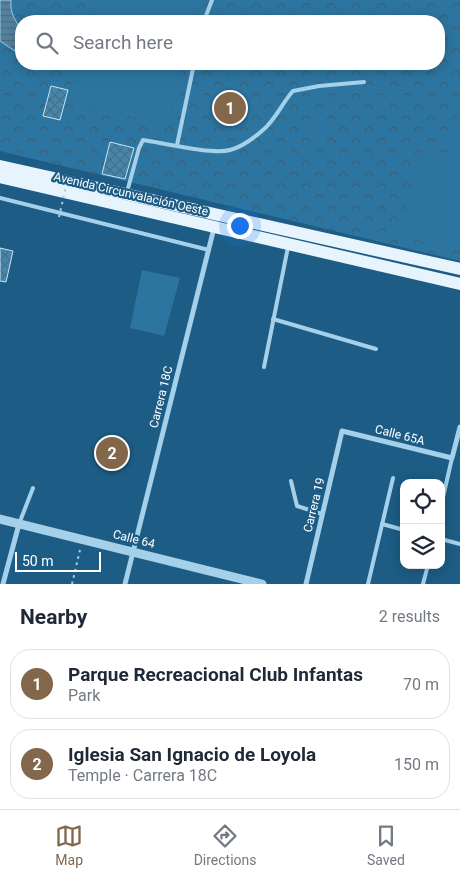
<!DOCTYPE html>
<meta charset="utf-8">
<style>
:root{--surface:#fff;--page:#f2f2f3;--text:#1f2937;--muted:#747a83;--line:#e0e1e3;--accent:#82674a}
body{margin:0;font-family:Roboto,sans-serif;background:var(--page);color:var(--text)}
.controls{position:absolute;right:15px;bottom:15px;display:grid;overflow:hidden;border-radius:10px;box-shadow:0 2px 12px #0003}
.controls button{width:45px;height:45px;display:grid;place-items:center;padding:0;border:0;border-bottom:1px solid var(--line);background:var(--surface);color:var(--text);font:25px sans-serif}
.scale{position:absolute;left:15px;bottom:12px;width:86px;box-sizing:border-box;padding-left:5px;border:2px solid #fff;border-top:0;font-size:14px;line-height:18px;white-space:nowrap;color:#fff;-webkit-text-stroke:4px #1d5c84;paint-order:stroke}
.you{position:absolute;left:239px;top:225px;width:18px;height:18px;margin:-12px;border:4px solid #fff;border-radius:50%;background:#1a73e8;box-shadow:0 0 0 8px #1a73e833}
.badge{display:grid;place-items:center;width:32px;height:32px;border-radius:50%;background:var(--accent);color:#fff;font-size:16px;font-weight:700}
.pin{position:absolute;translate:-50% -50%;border:2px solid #fff;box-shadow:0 1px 5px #0006}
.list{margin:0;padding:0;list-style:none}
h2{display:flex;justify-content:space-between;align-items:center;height:65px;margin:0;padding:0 20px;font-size:21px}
h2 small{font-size:16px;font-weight:400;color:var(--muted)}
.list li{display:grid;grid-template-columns:32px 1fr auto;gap:15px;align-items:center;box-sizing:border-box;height:70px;margin:0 10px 10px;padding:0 10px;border:1px solid var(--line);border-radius:20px}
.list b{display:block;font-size:19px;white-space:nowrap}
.list p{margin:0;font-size:16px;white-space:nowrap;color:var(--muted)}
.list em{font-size:16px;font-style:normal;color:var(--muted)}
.icon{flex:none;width:28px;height:28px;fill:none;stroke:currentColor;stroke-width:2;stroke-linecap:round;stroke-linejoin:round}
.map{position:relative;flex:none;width:460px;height:584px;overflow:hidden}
.search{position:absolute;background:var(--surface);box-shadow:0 2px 12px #0003;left:15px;right:15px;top:15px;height:55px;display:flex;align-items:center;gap:12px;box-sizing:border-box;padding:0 18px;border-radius:20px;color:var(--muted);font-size:19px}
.sheet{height:225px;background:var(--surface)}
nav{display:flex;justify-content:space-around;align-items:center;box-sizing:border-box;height:70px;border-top:1px solid var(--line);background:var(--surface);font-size:14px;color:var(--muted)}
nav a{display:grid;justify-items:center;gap:2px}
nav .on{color:var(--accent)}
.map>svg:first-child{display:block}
.park{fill:url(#park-crowns);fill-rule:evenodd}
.pitch{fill:#2c75a0}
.water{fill:url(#water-rules);stroke:#97cdec}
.building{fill:url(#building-cross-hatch);stroke:#c8e6f8}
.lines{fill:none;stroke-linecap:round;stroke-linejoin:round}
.path{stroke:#a4d0ea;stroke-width:2;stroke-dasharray:2.5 4;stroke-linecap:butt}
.service{stroke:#a4d0ea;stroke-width:4}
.minor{stroke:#a4d0ea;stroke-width:5}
.tertiary{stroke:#a4d0ea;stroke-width:9}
.primary{stroke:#e7f4fe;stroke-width:12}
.path-bridge{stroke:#a4d0ea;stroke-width:2;stroke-dasharray:2.5 4;stroke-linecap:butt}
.labels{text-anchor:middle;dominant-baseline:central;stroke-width:4.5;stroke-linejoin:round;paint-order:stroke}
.street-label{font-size:12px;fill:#fff;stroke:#1d5c84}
</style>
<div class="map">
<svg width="460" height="584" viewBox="0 0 460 584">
<defs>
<pattern id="park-crowns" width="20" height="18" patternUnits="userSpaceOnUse" patternTransform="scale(1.25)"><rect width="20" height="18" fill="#2c75a0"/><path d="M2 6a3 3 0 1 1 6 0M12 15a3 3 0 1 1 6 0" fill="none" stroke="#3e5e72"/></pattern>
<pattern id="water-rules" width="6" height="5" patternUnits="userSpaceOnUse" patternTransform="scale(1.25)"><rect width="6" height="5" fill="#54829e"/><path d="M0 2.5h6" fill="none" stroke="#506a79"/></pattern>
<pattern id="building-cross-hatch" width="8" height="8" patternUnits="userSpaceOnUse" patternTransform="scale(1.25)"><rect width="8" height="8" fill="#4586ad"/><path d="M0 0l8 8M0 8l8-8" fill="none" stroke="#486f86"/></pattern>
</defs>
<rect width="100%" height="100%" fill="#1d5c84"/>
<path class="park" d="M0,0h460v261l-460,-110zM21,21h418v43h-418z"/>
<g class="pitch">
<polygon points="102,0 197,0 192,17 199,19 198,21 101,21 102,18 99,12"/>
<polygon points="74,64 178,64 178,67 182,68 178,85 183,87 178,107 172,107 168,126 68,101 74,76"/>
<polygon points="201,64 240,64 237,76 200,65"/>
<polygon points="460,89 460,147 452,145"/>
<polygon points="220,92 235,96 229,122 213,119"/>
<polygon points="327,107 327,135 313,135 313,108"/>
<polygon points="438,151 460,155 460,250 399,236 416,169"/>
<polygon points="142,270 180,278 164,336 130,328"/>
</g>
<path class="water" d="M0,0h11c-1,15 4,18 10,30 2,6 0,18 0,25l-21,-14z"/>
<g class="building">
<polygon points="51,86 68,90 60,120 43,116"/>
<polygon points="110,142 134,148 125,179 102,174"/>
<polygon points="0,248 13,251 6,282 0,281"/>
</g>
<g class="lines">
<polyline class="path" points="72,584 80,550"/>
<g class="service">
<polyline points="204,21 212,0"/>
<polyline points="177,145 194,64"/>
<path d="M127,192l12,-44 4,-8c20,3 70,15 87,10 11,-3 24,-12 33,-20 13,-11 19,-27 30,-39l26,-5 45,-4"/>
<polyline points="0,198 209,250"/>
<polyline points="273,319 376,349"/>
<polyline points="264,367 288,247"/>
<polyline points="291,481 297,506 322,514"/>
<polyline points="441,506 452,458"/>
<polyline points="19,524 33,488"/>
<polyline points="382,524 404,530"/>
<polyline points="441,539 460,544"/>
<polyline points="368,584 393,478"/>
<polyline points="423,584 428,565"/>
</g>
<g class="minor">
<polyline points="3,584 19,524"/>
<polyline points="125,584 214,228"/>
<polyline points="306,584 342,431 452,458 460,427"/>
</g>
<polyline class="tertiary" points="0,519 262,584"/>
<g class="primary">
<polyline points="0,166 460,269"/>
<polyline points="0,177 460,284"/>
</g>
<polyline class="path-bridge" points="59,217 69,173"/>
</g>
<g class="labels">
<g class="street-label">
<text transform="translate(131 194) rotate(13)">Avenida Circunvalación Oeste</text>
<text transform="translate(161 397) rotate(-76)">Carrera 18C</text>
<text transform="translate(400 435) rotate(14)">Calle 65A</text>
<text transform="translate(314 505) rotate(-76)">Carrera 19</text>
<text transform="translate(134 539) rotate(14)">Calle 64</text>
</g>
</g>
</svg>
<div class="controls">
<button><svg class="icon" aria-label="locate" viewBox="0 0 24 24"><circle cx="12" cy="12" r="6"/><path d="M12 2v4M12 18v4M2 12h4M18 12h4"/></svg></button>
<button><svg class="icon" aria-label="layers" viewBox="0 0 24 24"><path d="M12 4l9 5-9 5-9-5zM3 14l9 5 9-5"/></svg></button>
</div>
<div class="scale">50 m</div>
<div class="you"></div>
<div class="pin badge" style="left:230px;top:108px">1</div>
<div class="pin badge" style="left:112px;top:453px">2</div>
<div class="search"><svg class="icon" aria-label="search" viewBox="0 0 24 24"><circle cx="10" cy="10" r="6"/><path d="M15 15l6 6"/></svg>Search here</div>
</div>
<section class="sheet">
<h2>Nearby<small>2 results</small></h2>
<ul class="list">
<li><span class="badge">1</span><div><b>Parque Recreacional Club Infantas</b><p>Park</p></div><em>70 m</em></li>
<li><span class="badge">2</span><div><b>Iglesia San Ignacio de Loyola</b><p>Temple · Carrera 18C</p></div><em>150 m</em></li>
</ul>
</section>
<nav>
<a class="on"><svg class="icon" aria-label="map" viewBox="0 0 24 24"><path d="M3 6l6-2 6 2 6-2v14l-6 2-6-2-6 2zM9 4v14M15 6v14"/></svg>Map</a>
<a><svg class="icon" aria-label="directions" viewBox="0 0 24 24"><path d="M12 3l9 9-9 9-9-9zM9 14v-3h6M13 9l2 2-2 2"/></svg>Directions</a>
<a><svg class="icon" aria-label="saved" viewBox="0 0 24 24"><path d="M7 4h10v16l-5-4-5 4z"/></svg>Saved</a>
</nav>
